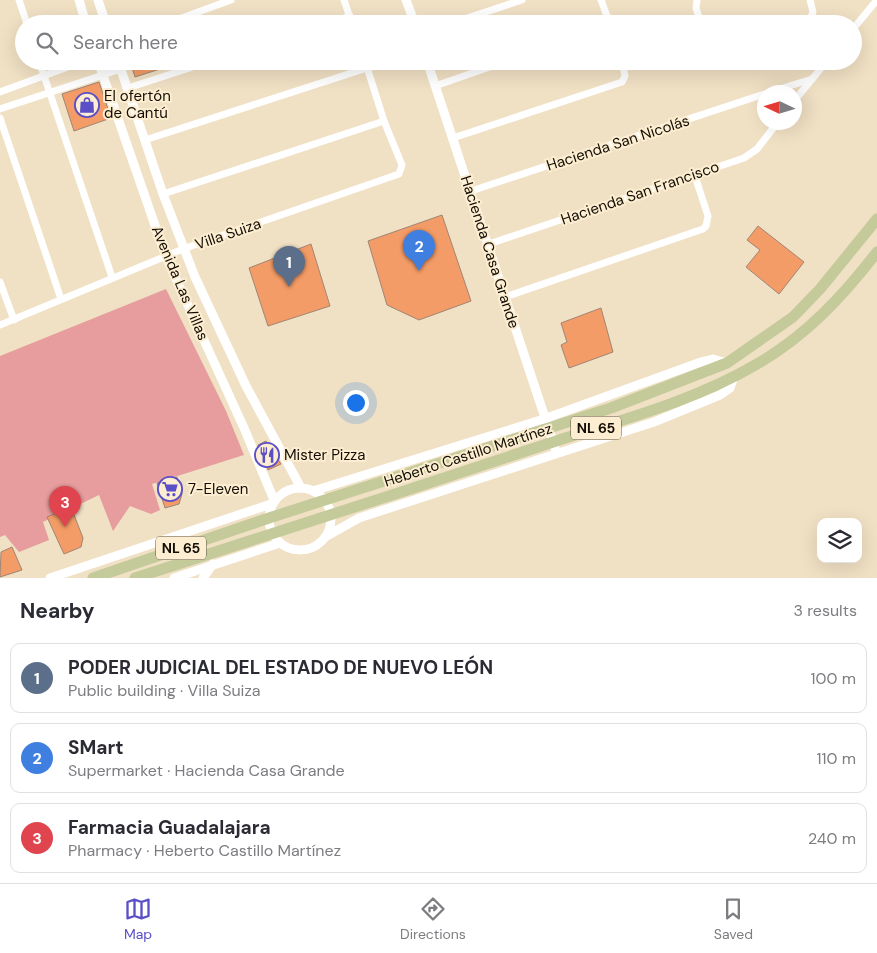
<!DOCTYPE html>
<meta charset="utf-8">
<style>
:root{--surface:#fff;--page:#f7f7f7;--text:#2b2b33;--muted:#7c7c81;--line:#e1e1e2;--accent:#5b4fc7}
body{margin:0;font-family:"DM Sans",sans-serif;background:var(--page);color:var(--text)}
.controls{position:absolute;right:15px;bottom:15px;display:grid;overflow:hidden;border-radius:10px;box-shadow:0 5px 20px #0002}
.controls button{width:45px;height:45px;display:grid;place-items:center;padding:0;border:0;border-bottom:1px solid var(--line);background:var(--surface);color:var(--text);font:25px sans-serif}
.compass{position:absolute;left:757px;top:85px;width:45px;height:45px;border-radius:50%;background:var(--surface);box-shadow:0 5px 20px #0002;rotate:274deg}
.you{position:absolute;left:355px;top:402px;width:18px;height:18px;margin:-12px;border:4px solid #fff;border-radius:50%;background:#1a73e8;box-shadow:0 0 0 8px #1a73e833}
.badge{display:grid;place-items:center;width:32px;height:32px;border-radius:50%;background:var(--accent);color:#fff;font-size:16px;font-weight:700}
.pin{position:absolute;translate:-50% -41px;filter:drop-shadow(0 1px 2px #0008)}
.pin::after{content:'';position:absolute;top:26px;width:18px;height:15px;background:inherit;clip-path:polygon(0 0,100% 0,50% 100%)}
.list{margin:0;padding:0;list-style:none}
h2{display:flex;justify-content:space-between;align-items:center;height:65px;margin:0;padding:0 20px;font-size:21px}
h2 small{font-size:16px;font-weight:400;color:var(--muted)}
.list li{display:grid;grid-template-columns:32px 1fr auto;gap:15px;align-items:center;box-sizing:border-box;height:70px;margin:0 10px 10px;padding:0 10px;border:1px solid var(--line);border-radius:10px}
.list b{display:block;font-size:19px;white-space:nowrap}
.list p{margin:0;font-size:16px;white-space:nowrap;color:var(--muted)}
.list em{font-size:16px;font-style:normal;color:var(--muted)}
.icon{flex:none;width:28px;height:28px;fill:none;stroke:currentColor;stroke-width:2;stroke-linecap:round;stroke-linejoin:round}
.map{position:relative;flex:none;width:877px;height:578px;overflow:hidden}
.search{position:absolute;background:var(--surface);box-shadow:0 5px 20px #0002;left:15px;right:15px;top:15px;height:55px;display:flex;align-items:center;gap:12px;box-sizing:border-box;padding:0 18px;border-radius:28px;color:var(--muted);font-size:19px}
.sheet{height:305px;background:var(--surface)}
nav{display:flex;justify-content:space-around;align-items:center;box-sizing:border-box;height:70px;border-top:1px solid var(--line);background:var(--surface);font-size:14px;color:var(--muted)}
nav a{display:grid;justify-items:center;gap:2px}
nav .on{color:var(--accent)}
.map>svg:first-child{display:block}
.green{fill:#e79c9d}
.building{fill:#f49c67;stroke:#a08575}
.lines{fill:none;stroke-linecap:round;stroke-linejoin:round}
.minor{stroke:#fff;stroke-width:7}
.tertiary{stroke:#fff;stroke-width:9}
.primary{stroke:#c4ca9a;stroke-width:11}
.labels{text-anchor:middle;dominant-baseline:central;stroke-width:4;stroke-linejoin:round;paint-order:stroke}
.shield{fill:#fdeed1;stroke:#595142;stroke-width:1}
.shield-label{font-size:14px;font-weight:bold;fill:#130e05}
.poi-label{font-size:15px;fill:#130e05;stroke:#fdeed1;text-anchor:start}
.street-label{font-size:15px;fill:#130e05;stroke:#fdeed1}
</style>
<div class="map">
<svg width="877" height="578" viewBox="0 0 877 578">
<rect width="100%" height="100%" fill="#f0e0c4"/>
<polygon class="green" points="166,289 226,411 244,455 152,484 160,510 151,514 130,506 113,531 99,495 43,522 49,540 19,552 5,535 0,537 0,356"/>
<g class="building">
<polygon points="130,61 161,61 163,68 135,77"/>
<polygon points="99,82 111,118 74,131 62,94"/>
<polygon points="442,215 471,301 419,320 387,305 368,241"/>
<polygon points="758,226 804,262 779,294 746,267 760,250 747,240"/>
<polygon points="311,244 330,306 268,326 249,268"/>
<polygon points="601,308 613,352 569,368 561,345 567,342 561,323"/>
<polygon points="266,441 281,464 268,470 258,445"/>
<polygon points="177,477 182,494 179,504 165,508 157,483"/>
<polygon points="71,507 83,538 81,547 64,554 47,517"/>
<polygon points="12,547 22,570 0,577 1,552"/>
</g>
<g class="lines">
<g class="minor">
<polyline points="19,0 27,24"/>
<polyline points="344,0 352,24"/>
<polyline points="601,0 610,24"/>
<polyline points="697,0 696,8 701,24"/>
<polyline points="165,24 231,0"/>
<polyline points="327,24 350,16"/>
<polyline points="449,24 522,0"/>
<polyline points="794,24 811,17 813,12 810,0"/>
<polyline points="853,29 877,0"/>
<polyline points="39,61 112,277"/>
<polyline points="435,86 507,61"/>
<polyline points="128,88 211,61"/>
<polyline points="0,92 84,61"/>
<polyline points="770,92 812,79"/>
<polyline points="794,101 827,61"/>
<polyline points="0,109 121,69"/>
<polyline points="0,118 61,299"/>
<polyline points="453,138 622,82 625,76 622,61"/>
<polyline points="145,140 367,68"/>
<polyline points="471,191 764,94"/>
<polyline points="163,194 384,121"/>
<polyline points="489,244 744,158 757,149 778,122"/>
<polyline points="0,282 14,320"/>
<polyline points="505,297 703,229 706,226 708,216 694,173"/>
<polyline points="0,325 183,249 399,174 402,165 384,121 365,61"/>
</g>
<g class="tertiary">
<polyline points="79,0 86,24"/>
<polyline points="98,0 106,24"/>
<polyline points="406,0 415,24"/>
<polyline points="98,61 166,257 244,428 274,500"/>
<polyline points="118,61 163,194 195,277 246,386 301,488"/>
<polyline points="427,61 555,448"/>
<circle cx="300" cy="519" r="31"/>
<polyline points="313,491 544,419 701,362 713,359 727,363"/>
<polyline points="325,537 359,518 654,422 720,395 730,388 734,376"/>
<polyline points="50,578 271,504"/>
<polyline points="174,578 280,543"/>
<polyline points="203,578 213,564"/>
</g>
<g class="primary">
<polyline points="93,578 269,518 611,408 727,363 793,317 820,289 877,219"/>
<path d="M135,578c136,-44 271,-87 406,-132 72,-24 150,-43 216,-82 49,-28 86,-68 120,-112"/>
</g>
</g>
<defs>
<symbol id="shop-ring" viewBox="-11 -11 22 22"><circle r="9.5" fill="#fdeed1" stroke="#5b4fc7" stroke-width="1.5"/><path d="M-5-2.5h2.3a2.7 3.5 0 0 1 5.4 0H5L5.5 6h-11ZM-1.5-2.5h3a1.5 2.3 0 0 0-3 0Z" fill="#5b4fc7"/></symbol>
<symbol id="restaurant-ring" viewBox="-11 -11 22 22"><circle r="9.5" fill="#fdeed1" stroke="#5b4fc7" stroke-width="1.5"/><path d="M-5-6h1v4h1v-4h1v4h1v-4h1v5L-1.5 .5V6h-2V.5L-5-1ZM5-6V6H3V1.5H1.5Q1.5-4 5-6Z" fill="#5b4fc7"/></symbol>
<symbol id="supermarket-ring" viewBox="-11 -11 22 22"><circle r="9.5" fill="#fdeed1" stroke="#5b4fc7" stroke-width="1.5"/><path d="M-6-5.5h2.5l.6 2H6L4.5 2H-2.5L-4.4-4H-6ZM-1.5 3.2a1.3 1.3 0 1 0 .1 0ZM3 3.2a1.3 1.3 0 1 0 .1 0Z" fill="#5b4fc7"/></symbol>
</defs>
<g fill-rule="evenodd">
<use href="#shop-ring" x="73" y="91" width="28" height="28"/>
<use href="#restaurant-ring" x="253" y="441" width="28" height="28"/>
<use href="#supermarket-ring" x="156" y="475" width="28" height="28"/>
</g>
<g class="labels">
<g class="shield">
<rect x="571" y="416.5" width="50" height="23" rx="4"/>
<rect x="156" y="536.5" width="50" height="23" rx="4"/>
</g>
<g class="shield-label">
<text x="596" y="428">NL 65</text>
<text x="181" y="548">NL 65</text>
</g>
<g class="poi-label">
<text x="104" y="96">El ofertón<tspan x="104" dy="17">de Cantú</tspan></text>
<text x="284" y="455">Mister Pizza</text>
<text x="188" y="489">7-Eleven</text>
</g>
<g class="street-label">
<text transform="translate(618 143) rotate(-18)">Hacienda San Nicolás</text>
<text transform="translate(640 193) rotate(-19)">Hacienda San Francisco</text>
<text transform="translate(228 234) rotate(-19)">Villa Suiza</text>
<text transform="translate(490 252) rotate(72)">Hacienda Casa Grande</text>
<text transform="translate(180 283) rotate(67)">Avenida Las Villas</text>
<text transform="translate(468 455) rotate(-18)">Heberto Castillo Martínez</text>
</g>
</g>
</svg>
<div class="controls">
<button><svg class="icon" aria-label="layers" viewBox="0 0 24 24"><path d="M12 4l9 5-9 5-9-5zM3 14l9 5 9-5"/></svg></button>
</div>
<svg class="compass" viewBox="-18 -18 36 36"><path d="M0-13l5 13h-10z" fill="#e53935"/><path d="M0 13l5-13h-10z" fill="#7c7c81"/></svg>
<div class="you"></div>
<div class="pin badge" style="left:289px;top:287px;background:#5c6f8a">1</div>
<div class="pin badge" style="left:419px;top:271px;background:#3f7fe0">2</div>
<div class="pin badge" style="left:65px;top:527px;background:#e0444e">3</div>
<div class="search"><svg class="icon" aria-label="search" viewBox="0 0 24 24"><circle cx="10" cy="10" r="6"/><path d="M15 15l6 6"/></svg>Search here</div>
</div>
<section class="sheet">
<h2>Nearby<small>3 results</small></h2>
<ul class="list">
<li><span class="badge" style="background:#5c6f8a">1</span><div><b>PODER JUDICIAL DEL ESTADO DE NUEVO LEÓN</b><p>Public building · Villa Suiza</p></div><em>100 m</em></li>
<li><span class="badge" style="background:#3f7fe0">2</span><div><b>SMart</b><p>Supermarket · Hacienda Casa Grande</p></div><em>110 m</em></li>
<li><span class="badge" style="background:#e0444e">3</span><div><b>Farmacia Guadalajara</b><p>Pharmacy · Heberto Castillo Martínez</p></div><em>240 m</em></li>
</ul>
</section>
<nav>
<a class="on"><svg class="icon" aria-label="map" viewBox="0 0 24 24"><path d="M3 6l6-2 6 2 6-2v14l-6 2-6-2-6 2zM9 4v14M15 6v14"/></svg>Map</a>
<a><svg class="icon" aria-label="directions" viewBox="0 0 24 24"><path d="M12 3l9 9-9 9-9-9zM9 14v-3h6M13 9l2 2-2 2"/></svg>Directions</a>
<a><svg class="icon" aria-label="saved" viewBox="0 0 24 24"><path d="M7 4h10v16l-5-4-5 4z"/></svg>Saved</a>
</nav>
